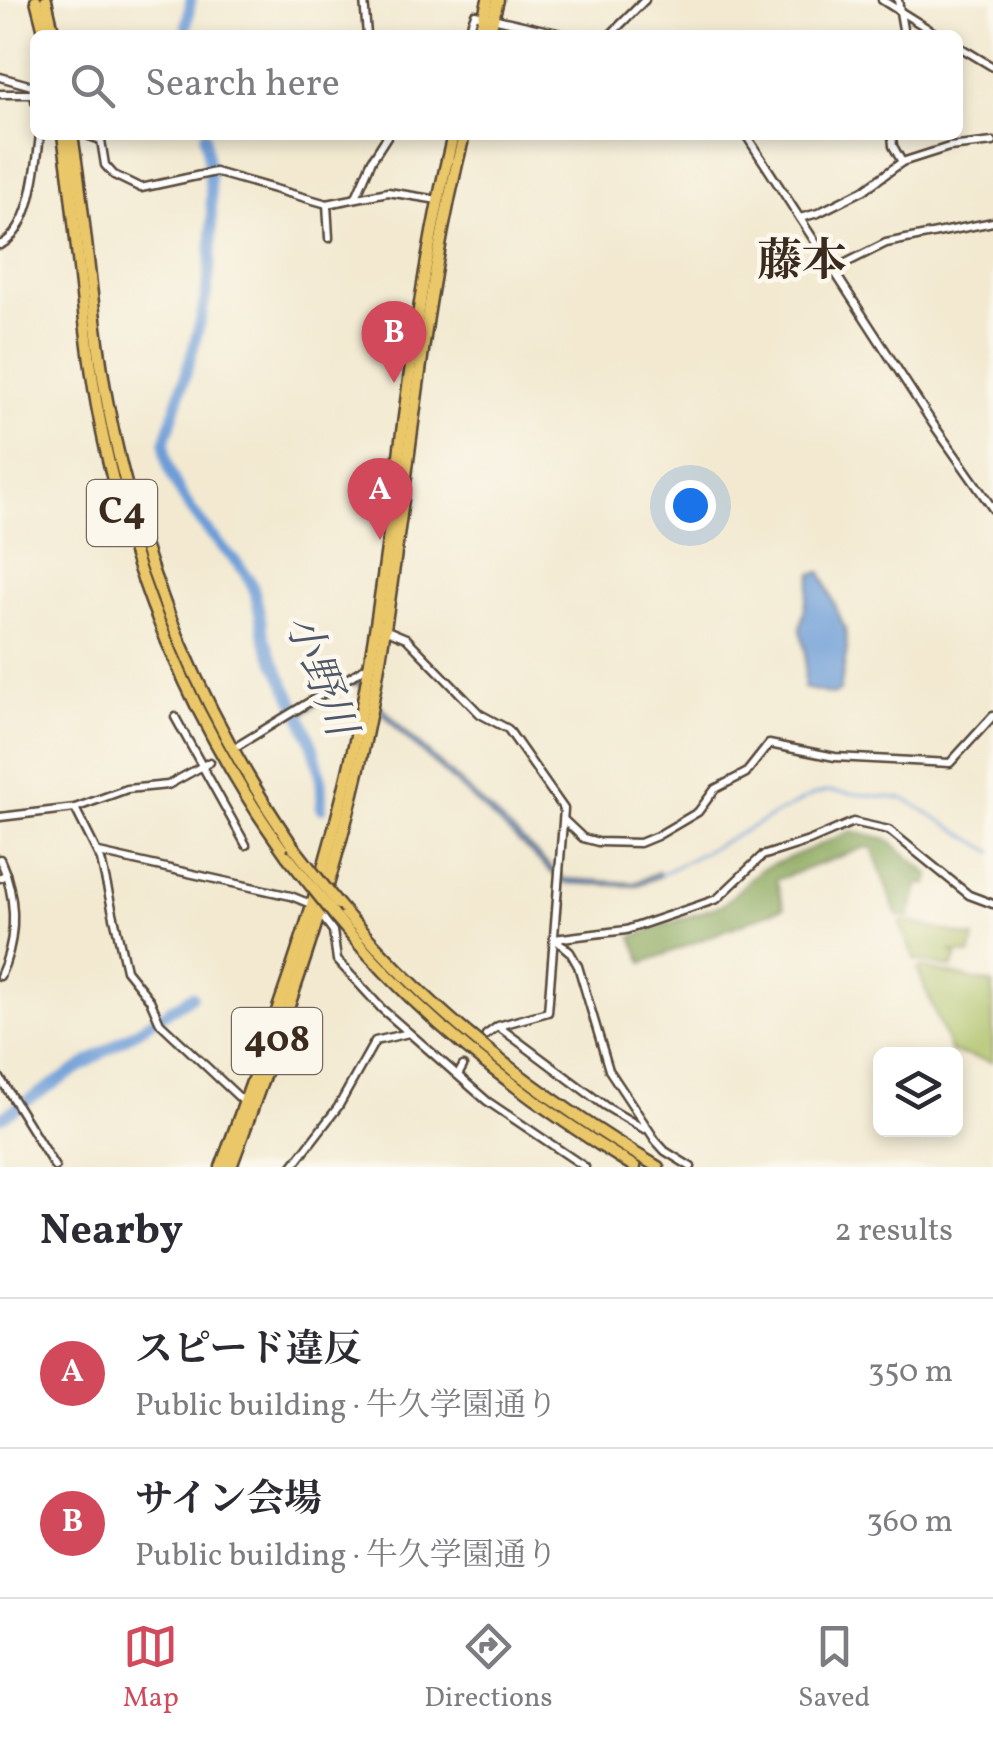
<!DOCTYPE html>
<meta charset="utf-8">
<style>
:root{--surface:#fff;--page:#f7f7f7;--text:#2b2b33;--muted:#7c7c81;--line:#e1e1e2;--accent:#d1495b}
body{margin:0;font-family:Vollkorn,"Noto Serif JP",serif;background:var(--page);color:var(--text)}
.controls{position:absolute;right:30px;bottom:30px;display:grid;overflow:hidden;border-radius:15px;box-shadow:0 5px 15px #0003}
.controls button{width:90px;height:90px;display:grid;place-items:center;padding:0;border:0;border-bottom:2px solid var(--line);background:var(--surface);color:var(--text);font:50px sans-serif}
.you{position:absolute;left:690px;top:505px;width:35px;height:35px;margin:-25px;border:8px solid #fff;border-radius:50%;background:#1a73e8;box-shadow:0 0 0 15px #1a73e833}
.badge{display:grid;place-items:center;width:65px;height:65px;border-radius:50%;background:var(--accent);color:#fff;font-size:32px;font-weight:700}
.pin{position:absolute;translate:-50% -82px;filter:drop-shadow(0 2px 5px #0008)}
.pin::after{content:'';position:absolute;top:52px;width:35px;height:30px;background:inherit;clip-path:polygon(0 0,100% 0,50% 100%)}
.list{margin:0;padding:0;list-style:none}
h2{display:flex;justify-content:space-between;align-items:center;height:130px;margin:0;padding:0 40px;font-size:42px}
h2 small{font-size:32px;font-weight:400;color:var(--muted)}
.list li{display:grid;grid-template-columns:65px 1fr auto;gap:30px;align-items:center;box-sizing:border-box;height:150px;padding:0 40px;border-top:2px solid var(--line)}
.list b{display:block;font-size:38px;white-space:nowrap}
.list p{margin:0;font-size:32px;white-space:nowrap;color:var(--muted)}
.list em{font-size:32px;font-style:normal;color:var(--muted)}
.icon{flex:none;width:55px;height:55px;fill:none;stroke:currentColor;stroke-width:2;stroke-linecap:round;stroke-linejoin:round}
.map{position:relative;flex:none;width:993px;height:1167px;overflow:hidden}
.search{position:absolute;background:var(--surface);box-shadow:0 5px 15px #0003;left:30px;right:30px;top:30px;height:110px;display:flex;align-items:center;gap:25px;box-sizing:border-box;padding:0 35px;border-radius:15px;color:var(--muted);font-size:38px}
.sheet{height:430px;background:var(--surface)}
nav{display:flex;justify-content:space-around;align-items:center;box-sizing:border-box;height:140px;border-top:2px solid var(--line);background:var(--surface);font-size:28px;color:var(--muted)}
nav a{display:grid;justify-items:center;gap:5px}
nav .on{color:var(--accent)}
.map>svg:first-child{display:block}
.green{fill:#aabf63;stroke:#727440;stroke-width:2.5}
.forest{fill:#87a659;stroke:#61683c;stroke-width:2.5}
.water{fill:#6d9dd7;stroke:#54647a;stroke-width:2.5}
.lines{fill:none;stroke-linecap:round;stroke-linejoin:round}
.stream{stroke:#6d9dd7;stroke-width:2.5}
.river{stroke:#6d9dd7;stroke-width:11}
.minor-tunnel{stroke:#cdc3ac;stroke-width:6;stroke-dasharray:6 3;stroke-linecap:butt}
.minor-casing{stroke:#564739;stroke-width:11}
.highway-casing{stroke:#564739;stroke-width:15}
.minor{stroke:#fff;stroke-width:6}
.highway{stroke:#eac769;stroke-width:10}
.highway-bridge-casing{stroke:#564739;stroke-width:15;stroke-linecap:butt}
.highway-bridge{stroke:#eac769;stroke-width:10}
.labels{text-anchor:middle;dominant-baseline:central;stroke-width:9;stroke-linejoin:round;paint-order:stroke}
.shield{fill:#fbf7ec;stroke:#75685c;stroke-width:2.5}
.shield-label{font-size:38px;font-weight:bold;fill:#3b2a1e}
.water-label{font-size:42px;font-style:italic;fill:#4f5868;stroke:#fbf7ec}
.quarter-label{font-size:45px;font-weight:bold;fill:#3b2a1e;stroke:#fbf7ec}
</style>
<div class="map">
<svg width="993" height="1167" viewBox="0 0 993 1167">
<rect width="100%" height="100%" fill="#fbf7ec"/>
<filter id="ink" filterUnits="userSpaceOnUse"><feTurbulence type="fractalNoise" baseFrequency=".01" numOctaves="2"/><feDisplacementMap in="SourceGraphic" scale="20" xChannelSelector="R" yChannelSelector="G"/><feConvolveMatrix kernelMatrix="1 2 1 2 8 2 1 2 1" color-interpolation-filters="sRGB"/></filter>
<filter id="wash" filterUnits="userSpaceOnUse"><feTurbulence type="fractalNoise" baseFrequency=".0048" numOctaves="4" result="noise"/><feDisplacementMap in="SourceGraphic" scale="40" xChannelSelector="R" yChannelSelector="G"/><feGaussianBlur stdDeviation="2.25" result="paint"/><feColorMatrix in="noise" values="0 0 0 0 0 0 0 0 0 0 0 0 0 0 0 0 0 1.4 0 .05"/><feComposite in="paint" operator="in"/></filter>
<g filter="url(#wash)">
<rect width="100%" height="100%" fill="#f2e9d0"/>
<g class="green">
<polygon points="904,921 974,938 970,955 950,951 957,955 952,968 915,960 900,924"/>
<polygon points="921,967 993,984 993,1062 951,1052 918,970"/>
</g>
<polygon class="forest" points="852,831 887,839 930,875 928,885 919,884 909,917 898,916 895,912 872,847 863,848 776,880 784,907 643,963 632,937 724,904 760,870"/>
<g class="water">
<polygon points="821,572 845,629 847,649 840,691 833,695 804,688 806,653 800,629 812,574"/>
<polygon points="349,680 359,682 403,729 564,879 635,883 658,872 660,876 635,886 563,883 400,732 358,685 350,684 303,714 300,710"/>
</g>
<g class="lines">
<g class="stream">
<polyline points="299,714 301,712"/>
<polyline points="660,875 813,795 828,791 905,799 993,852"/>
</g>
<g class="river">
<polyline points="185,35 191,0"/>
<path d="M205,135c6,49 10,99 3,148 -9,54 -27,106 -43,159 -2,34 30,75 52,99 11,13 27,27 34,42 9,18 8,40 15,59 21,55 61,105 55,166"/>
<polyline points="0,1118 192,996"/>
</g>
</g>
</g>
<g filter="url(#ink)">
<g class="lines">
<polyline class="minor-tunnel" points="463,1066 486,1035"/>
<defs>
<g id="minor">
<polyline points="364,0 367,35"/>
<polyline points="882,0 938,35"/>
<polyline points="898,0 904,35"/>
<polyline points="467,35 475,14 566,35"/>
<polyline points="610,35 645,0"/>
<polyline points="958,46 993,67"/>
<polyline points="0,77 32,86 35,101"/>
<polyline points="0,94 33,94"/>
<polyline points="746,135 933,424 993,509"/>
<polyline points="892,135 893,146 902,162"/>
<polyline points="89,136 101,140 105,165 114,175 141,188 215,172 327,204 388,192 438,200"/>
<polyline points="356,197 372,160 388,135"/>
<polyline points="327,204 329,238"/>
<polyline points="800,218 818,213 864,190 902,162 949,147 993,142"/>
<path d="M0,245c32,-15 36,-79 40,-110"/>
<polyline points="834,269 886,243 993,222"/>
<polyline points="382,628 406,638 480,714 508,729 564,809 548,1012 498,1026 486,1035"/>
<polyline points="175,717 246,845"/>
<polyline points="239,745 368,666"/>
<polyline points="75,808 101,860 126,970 150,1000 160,1023 244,1102"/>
<polyline points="0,817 75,808 127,789 168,785 210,762"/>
<polyline points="564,820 583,838 598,842 640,843 657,836 698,812 715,789 746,773 769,744 835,757 950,763 993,716"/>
<polyline points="99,853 291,896 313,905"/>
<polyline points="0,859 6,874 0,878"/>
<polyline points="321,915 333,931 337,960 382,1009 487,1101 585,1167"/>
<polyline points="554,939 626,930 697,906 717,899 762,856 809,841 853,822 889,830 969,895 993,904"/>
<polyline points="555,939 570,952 578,966 609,1070 656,1141 665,1151 691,1167"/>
<path d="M0,976c16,-34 17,-67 6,-102"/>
<polyline points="499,1027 605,1106 644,1129"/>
<polyline points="458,1075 463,1066"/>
<polyline points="0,1078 55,1167"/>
<polyline points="292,1167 338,1107 375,1041 409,1033"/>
</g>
<g id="highway">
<polyline points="36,0 45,35"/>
<polyline points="46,0 54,35"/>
<polyline points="479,35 488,0"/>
<polyline points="489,35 498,0"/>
<path d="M63,135c14,90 18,181 34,271 29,161 94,317 190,450"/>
<path d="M72,135c15,90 19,182 36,271 31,159 93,306 184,439"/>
<path d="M338,904c91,108 198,191 320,263"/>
<path d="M336,917c83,102 187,182 299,250"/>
<path d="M221,1167c55,-150 110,-298 140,-456 37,-191 45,-387 92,-576"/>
<path d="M231,1167c55,-150 110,-298 140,-456 36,-191 45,-387 93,-576"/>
</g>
</defs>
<use href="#minor" class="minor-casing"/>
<use href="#highway" class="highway-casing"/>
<use href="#minor" class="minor"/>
<use href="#highway" class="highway"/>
<defs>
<g id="highway-bridge">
<polyline points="292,845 338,904"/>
<polyline points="287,856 336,917"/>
</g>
</defs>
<use href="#highway-bridge" class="highway-bridge-casing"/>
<use href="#highway-bridge" class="highway-bridge"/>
</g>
</g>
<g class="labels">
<g class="shield">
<rect x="87" y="480" width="70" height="66" rx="8"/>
<rect x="232" y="1008" width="90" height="66" rx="8"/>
</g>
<g class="shield-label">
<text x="122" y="513">C4</text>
<text x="277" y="1041">408</text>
</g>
<g class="water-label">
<text transform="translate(318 676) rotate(69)">小野川</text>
</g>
<g class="quarter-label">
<text x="802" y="263">藤本</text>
</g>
</g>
</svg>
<div class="controls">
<button><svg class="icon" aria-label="layers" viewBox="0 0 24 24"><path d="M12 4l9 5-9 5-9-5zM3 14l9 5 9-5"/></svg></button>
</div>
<div class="you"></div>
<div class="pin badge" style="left:380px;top:540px">A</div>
<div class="pin badge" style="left:394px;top:383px">B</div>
<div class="search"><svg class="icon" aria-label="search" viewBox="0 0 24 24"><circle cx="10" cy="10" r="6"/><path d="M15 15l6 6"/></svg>Search here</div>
</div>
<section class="sheet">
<h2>Nearby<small>2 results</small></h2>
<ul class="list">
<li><span class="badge">A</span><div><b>スピード違反</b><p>Public building · 牛久学園通り</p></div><em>350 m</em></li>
<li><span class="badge">B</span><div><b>サイン会場</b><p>Public building · 牛久学園通り</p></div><em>360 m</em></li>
</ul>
</section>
<nav>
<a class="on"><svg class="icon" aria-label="map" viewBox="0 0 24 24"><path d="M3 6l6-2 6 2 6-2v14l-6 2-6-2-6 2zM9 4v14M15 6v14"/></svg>Map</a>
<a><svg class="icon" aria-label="directions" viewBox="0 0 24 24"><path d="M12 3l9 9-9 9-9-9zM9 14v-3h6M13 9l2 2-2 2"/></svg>Directions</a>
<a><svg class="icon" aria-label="saved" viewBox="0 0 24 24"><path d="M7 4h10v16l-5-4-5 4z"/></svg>Saved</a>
</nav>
